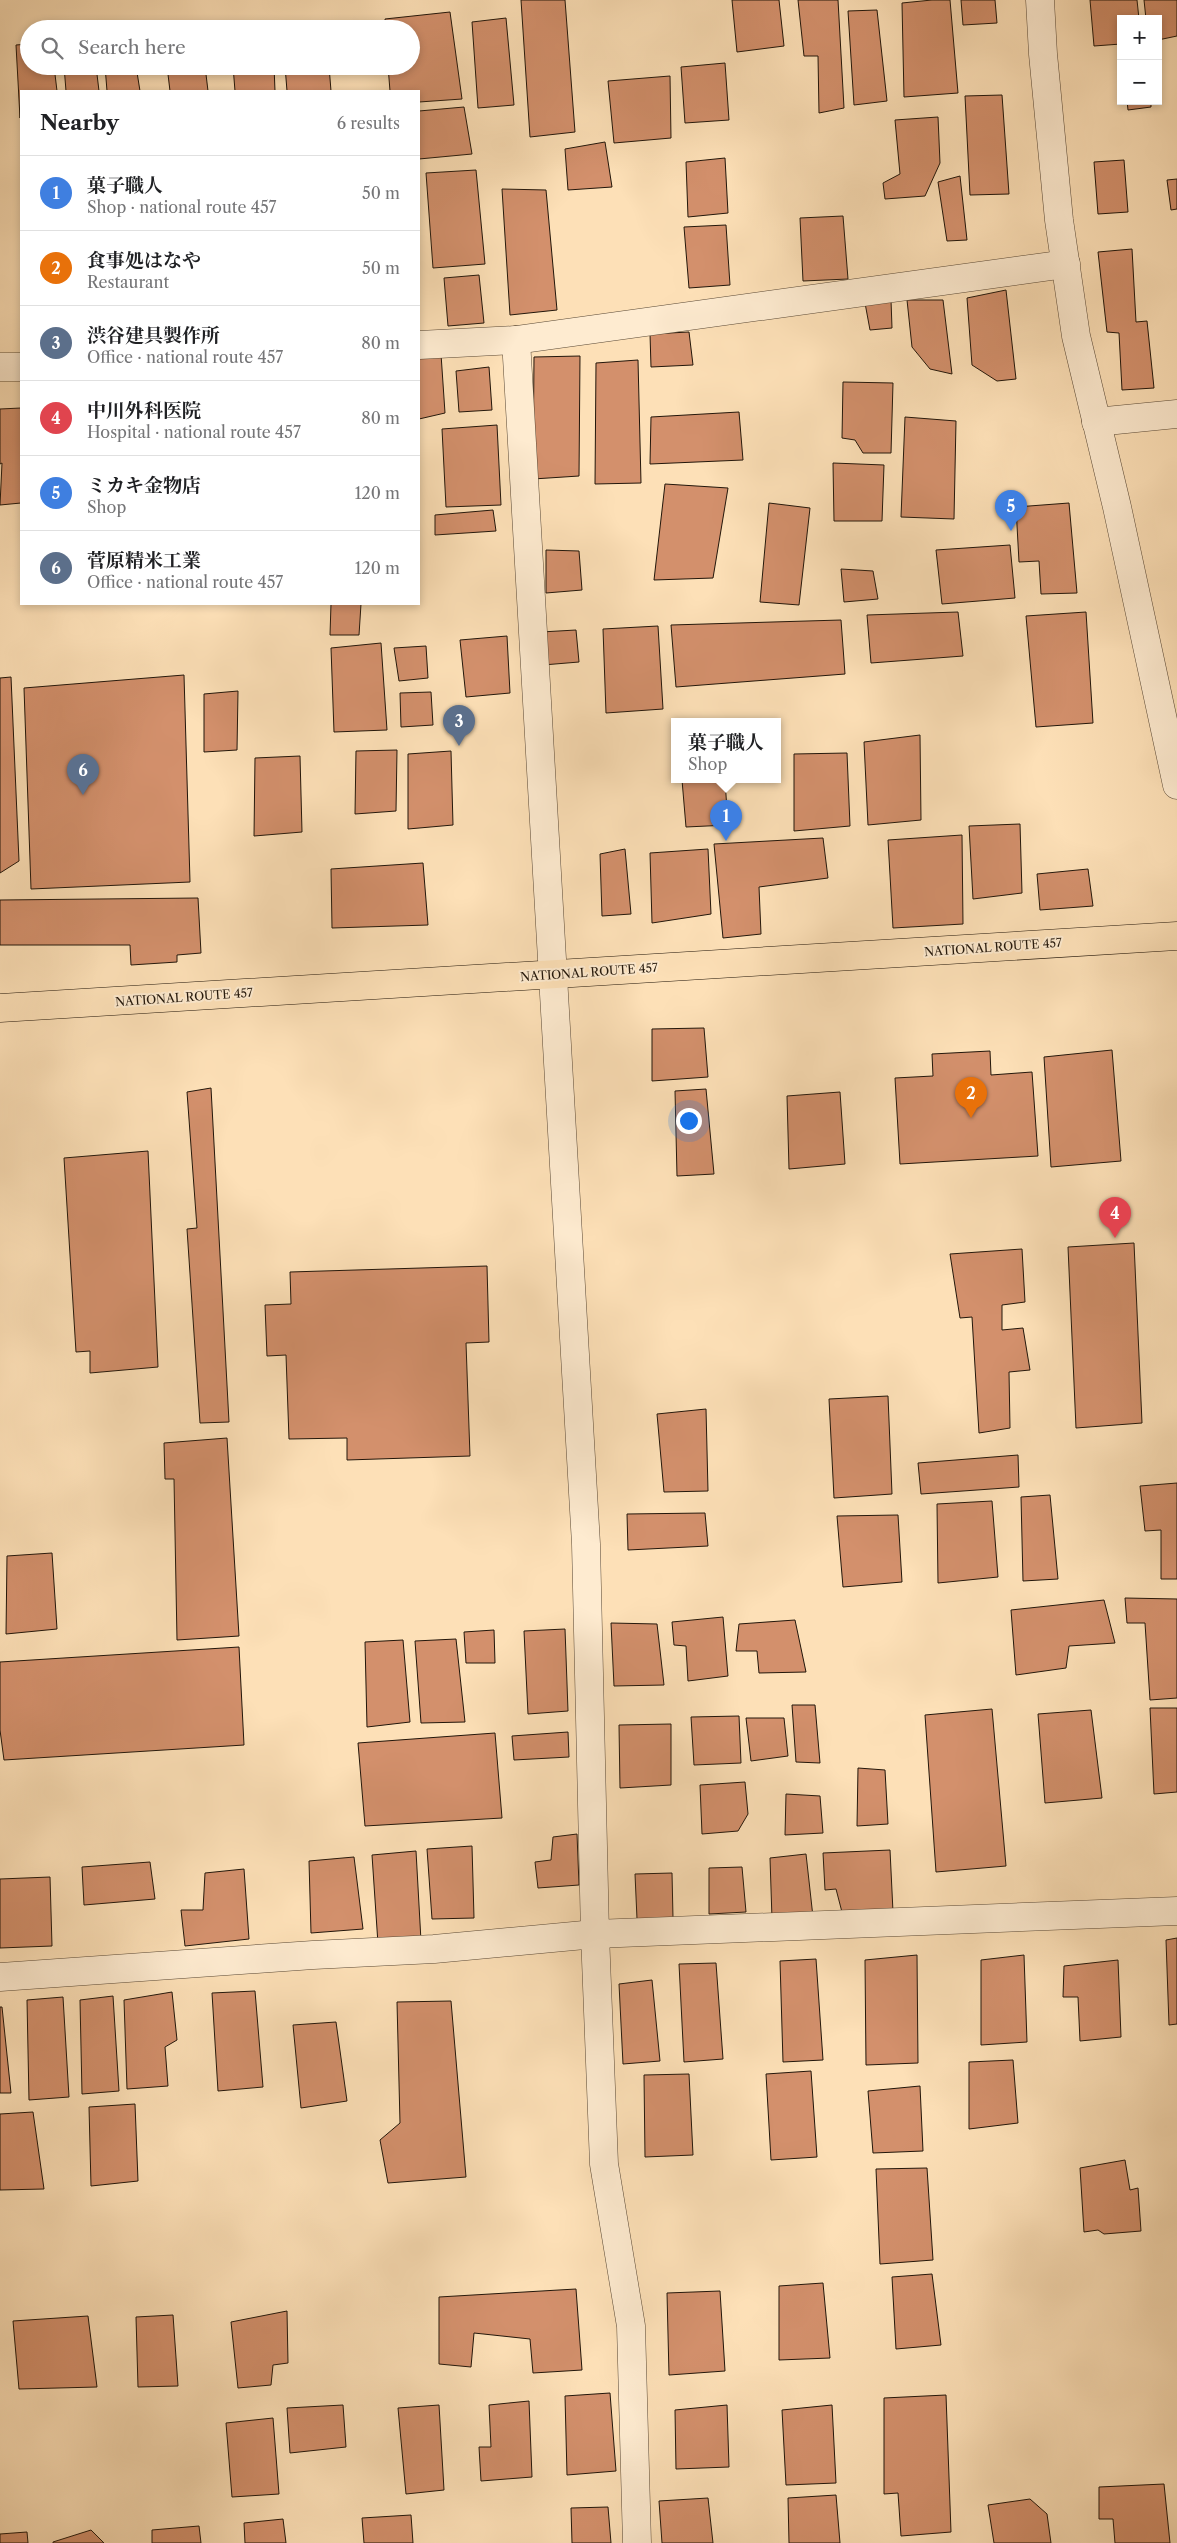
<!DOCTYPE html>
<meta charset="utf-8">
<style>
:root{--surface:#fff;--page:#f6f6f6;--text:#202124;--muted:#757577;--line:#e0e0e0;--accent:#8f2418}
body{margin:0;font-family:"Libre Caslon Text","Noto Serif JP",serif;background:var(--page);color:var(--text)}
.controls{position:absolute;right:15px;top:15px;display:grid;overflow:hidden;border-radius:0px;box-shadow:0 2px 8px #0003}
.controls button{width:45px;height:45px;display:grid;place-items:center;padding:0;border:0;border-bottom:1px solid var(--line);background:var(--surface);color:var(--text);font:25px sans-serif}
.you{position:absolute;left:688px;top:1120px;width:18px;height:18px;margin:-12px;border:4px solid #fff;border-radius:50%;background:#1a73e8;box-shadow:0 0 0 8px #1a73e833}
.badge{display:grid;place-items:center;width:32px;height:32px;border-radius:50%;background:var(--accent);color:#fff;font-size:16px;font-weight:700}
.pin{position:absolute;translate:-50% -41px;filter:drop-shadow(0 1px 2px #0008)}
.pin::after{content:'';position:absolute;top:26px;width:18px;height:15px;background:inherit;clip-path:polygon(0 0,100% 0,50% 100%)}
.popup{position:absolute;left:671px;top:718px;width:110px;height:65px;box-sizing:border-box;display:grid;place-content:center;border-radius:0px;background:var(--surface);filter:drop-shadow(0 1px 4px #0005);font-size:16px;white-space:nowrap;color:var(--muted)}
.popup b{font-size:19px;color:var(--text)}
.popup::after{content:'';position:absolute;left:50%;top:100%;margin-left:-10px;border:10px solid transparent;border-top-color:var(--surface)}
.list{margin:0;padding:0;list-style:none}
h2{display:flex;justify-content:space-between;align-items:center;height:65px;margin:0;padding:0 20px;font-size:21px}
h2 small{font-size:16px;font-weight:400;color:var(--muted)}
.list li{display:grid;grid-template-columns:32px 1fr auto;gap:15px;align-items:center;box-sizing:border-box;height:75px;padding:0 20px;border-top:1px solid var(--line)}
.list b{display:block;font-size:19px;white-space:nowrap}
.list p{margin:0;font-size:16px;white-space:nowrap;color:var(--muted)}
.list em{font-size:16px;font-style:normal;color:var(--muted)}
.icon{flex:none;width:28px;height:28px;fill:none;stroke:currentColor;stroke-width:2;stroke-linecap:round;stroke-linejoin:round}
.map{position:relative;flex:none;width:1177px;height:2543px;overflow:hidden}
.search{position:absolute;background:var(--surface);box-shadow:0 2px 8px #0003;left:20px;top:20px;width:400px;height:55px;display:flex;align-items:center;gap:12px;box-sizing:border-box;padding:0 18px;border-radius:28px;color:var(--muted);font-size:19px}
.panel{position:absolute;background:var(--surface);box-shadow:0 2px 8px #0003;left:20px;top:90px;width:400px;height:515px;border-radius:0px}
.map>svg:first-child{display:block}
.building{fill:#d3906c;stroke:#22160a}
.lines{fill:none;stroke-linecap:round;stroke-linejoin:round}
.minor-casing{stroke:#594835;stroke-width:29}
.highway-casing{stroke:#22160a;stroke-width:29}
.minor{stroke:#feebd0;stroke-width:28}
.highway{stroke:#fde0b7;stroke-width:28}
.labels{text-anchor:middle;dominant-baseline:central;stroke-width:4;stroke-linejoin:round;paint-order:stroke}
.street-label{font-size:12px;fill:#22160a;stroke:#feebd0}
</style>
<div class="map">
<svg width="1177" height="2543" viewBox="0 0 1177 2543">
<rect width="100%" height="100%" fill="#fde0b7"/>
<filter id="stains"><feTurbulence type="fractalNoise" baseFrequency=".004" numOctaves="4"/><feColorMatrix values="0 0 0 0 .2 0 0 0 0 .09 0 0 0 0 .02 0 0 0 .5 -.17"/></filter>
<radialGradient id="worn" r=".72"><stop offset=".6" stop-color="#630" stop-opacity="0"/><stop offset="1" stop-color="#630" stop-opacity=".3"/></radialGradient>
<g class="building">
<polygon points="521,0 565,0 575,132 530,137"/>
<polygon points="732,0 779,0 784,46 737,52"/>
<polygon points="798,0 838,0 844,108 819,113 818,56 804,56"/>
<polygon points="932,0 950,0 958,93 904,97 902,3"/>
<polygon points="961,0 995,0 997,23 963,25"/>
<polygon points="1090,0 1137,0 1139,19 1121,19 1121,44 1094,46"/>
<polygon points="1144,0 1177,0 1177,36 1158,40 1158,19 1146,19"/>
<polygon points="877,10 887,101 854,105 848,11"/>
<polygon points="450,12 462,99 419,102 419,91 390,91 388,66 411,66 411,29 386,29 385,19"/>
<polygon points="506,18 514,105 478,108 472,22"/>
<polygon points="200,22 201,29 139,29 138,24"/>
<polygon points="29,44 29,66 54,66 57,91 21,91 20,118 16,45"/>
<polygon points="725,63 729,120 685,123 681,67"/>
<polygon points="64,66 96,66 99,91 66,91"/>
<polygon points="105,66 136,66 140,91 107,91"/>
<polygon points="167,66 205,66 208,91 170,91"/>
<polygon points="233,66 274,66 275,91 235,91"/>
<polygon points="285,66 329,66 331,91 287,91"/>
<polygon points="670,76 671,138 614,143 608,81"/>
<polygon points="1002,95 1009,194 970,195 965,96"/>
<polygon points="1127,101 1151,101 1151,107 1128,110"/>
<polygon points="464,107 472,154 419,159 419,111"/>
<polygon points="938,117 940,163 925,196 885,199 883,183 900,174 895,120"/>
<polygon points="605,142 612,187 568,190 565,149"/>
<polygon points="725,158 728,213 688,217 686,162"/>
<polygon points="1124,160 1128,212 1098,214 1094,162"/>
<polygon points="476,170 485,264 433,268 426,173"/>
<polygon points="960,176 967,240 947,241 938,182"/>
<polygon points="1177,179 1177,209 1171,210 1167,180"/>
<polygon points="502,189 546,190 557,310 510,315"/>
<polygon points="843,216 848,279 803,281 800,218"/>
<polygon points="726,225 730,285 689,288 684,227"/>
<polygon points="1132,249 1136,322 1147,321 1154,388 1122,390 1119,333 1107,332 1098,252"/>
<polygon points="479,275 484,323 448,326 444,278"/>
<polygon points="1006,290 1016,379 997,381 972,365 967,298"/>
<polygon points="891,300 892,328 870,330 865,303"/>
<polygon points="907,300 943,300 952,374 930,369 912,347"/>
<polygon points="689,332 693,365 651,367 650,334"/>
<polygon points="441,354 445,413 419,419 419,356"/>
<polygon points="580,356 579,476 533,479 534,357"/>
<polygon points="638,360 641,483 595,484 596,363"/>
<polygon points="489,367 492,410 459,412 456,371"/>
<polygon points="843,382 893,383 891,453 863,453 855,440 842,438"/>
<polygon points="21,408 21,503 0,505 2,463 0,464 0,409"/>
<polygon points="739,412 743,460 650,464 651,417"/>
<polygon points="905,417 956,421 954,519 901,517"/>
<polygon points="497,425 501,505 446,507 442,429"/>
<polygon points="833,463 884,465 882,521 834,521"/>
<polygon points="665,484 728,488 713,578 654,580"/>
<polygon points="769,503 810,508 799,605 760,602"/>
<polygon points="1069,503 1077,593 1041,594 1039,561 1019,562 1016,507"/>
<polygon points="493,510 496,531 435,535 435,515"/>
<polygon points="1010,545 1015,598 942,604 936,550"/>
<polygon points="546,550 579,551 582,590 546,593"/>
<polygon points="841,569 873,571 878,599 844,602"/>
<polygon points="331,604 361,604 359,635 330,635"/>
<polygon points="958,612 963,656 871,663 867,615"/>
<polygon points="1086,612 1093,723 1036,727 1026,616"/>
<polygon points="841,620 845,674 676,687 671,625"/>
<polygon points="658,626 663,709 606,713 603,629"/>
<polygon points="576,630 579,662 543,665 541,632"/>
<polygon points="507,636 510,693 466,697 460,640"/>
<polygon points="381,643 387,730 334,732 331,648"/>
<polygon points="426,646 428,678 399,681 394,648"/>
<polygon points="184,675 190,882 31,889 24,688"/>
<polygon points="11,677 19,861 0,873 0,678"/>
<polygon points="238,691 237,750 204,752 204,694"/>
<polygon points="431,692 433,725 401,727 400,693"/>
<polygon points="920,735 921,820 868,825 864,742"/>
<polygon points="397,750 396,811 355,814 356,751"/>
<polygon points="451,751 453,825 408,829 408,754"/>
<polygon points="847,753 850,826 794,831 794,754"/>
<polygon points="300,756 302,832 254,836 255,758"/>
<polygon points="682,780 725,780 728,825 686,827"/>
<polygon points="1020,824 1022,893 973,899 969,826"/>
<polygon points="962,835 963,924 893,928 888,840"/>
<polygon points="823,838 828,878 759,887 761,934 723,938 714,844"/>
<polygon points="625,849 631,914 602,916 600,854"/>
<polygon points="708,849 711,914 652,923 650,853"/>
<polygon points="423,863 428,925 332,928 331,869"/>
<polygon points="1088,869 1093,906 1040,910 1037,874"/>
<polygon points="198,898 201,953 177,955 177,962 131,965 130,945 0,945 0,900"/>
<polygon points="704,1028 708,1077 652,1081 652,1029"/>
<polygon points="1112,1050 1121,1161 1051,1167 1044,1057"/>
<polygon points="990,1051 991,1075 1032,1072 1038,1156 900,1164 895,1078 933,1076 932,1054"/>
<polygon points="211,1088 229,1422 200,1423 187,1229 197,1228 187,1092"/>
<polygon points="706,1089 714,1174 677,1176 675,1091"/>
<polygon points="840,1092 845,1164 789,1169 787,1096"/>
<polygon points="148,1151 158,1367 90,1373 90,1351 76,1352 64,1158"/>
<polygon points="1134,1243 1142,1423 1076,1428 1068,1247"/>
<polygon points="1022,1249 1025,1302 1002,1305 1002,1330 1023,1328 1030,1370 1009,1372 1010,1428 979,1433 972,1317 960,1318 950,1254"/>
<polygon points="487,1266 489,1342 466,1343 470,1456 347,1460 347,1438 289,1439 286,1355 267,1356 265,1305 291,1304 290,1272"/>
<polygon points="888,1396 892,1494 834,1498 829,1399"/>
<polygon points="706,1409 708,1491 664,1492 657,1414"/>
<polygon points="227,1438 239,1636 177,1640 174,1479 165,1479 164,1443"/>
<polygon points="1018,1455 1019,1487 921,1494 918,1463"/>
<polygon points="1177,1483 1177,1579 1161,1579 1161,1530 1145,1531 1140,1486"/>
<polygon points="1050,1495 1058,1579 1023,1581 1021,1497"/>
<polygon points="992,1501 998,1577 938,1583 937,1504"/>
<polygon points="705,1513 708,1546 628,1550 627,1514"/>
<polygon points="898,1515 902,1582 843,1587 837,1516"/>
<polygon points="52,1553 57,1629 6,1634 7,1556"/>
<polygon points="1125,1598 1177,1599 1177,1698 1150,1700 1145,1623 1127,1623"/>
<polygon points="1104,1600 1115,1643 1069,1646 1066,1668 1016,1675 1011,1610"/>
<polygon points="723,1617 728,1676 688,1681 686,1646 674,1645 672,1622"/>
<polygon points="795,1620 806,1672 759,1673 757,1651 736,1651 739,1624"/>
<polygon points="611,1623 657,1624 664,1685 614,1686"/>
<polygon points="565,1629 568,1711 528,1714 524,1631"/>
<polygon points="494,1630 495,1663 466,1663 464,1632"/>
<polygon points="456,1639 465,1722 421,1723 415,1641"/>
<polygon points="403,1640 410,1722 367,1727 365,1642"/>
<polygon points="239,1647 244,1745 4,1760 0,1730 0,1662"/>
<polygon points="792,1705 815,1705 820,1763 796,1762"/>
<polygon points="1150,1708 1177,1708 1177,1792 1154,1794"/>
<polygon points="992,1709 1006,1866 936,1872 925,1715"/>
<polygon points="1091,1710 1102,1798 1045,1803 1038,1714"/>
<polygon points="739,1716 741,1763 694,1765 691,1717"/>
<polygon points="746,1718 784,1718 788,1756 751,1761"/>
<polygon points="671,1724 671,1785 620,1788 619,1725"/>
<polygon points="568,1732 569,1757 514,1760 512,1736"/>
<polygon points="495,1733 502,1818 365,1826 358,1743"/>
<polygon points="858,1768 885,1770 888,1824 857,1826"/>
<polygon points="745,1782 748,1814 738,1831 702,1834 700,1785"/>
<polygon points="786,1794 820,1796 823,1833 785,1835"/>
<polygon points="577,1834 579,1885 538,1888 535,1862 551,1860 553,1837"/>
<polygon points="472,1846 474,1918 432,1919 427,1849"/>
<polygon points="890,1850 893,1912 843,1916 836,1889 825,1890 823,1853"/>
<polygon points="416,1851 421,1941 378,1944 372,1855"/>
<polygon points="806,1854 813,1917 772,1919 770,1858"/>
<polygon points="354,1857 363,1929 311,1933 309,1861"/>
<polygon points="150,1862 155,1899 84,1905 82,1867"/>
<polygon points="742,1867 746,1912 709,1914 709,1868"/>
<polygon points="244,1869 249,1939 185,1946 181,1910 203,1910 205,1873"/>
<polygon points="672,1873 673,1918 637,1919 635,1874"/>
<polygon points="50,1877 52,1946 0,1948 0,1879"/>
<polygon points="1177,1938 1177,2024 1169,2025 1166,1940"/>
<polygon points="917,1955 918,2063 866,2065 865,1960"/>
<polygon points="1024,1955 1027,2042 981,2045 981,1960"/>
<polygon points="816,1959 823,2060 783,2062 780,1961"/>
<polygon points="1118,1960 1121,2037 1080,2041 1078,1997 1063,1997 1064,1966"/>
<polygon points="716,1963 723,2059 684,2062 679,1964"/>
<polygon points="652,1980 660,2061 623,2064 619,1984"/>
<polygon points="255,1991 263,2087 218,2091 212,1993"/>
<polygon points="172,1992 177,2040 165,2047 168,2086 127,2089 124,2000"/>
<polygon points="113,1996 119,2091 82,2094 80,2000"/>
<polygon points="63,1997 69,2097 29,2100 27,2000"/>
<polygon points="451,2001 466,2177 388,2183 380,2140 400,2123 397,2002"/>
<polygon points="0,2007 2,2007 11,2093 0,2093"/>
<polygon points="336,2022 347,2101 301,2108 293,2025"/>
<polygon points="1013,2060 1018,2123 969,2129 969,2062"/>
<polygon points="811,2071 817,2157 771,2160 766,2074"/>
<polygon points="689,2074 693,2155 645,2157 644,2075"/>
<polygon points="920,2086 923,2151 873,2153 868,2091"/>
<polygon points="135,2104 138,2181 91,2186 89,2107"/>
<polygon points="33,2112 44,2189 0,2190 0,2114"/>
<polygon points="1125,2160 1130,2190 1138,2188 1141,2231 1104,2234 1098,2230 1084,2232 1080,2168"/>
<polygon points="927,2168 933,2260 880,2264 876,2169"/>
<polygon points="932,2274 941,2345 896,2349 892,2277"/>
<polygon points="823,2283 830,2358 779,2360 779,2286"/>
<polygon points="576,2289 582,2370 533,2373 530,2339 474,2333 471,2367 439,2364 439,2297"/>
<polygon points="720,2291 725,2371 669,2375 667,2293"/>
<polygon points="287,2311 288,2363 273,2365 271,2385 238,2388 231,2322"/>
<polygon points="173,2315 178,2386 138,2387 136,2317"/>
<polygon points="88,2316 97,2387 19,2389 13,2321"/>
<polygon points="610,2393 616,2471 567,2475 565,2396"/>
<polygon points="946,2395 951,2532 901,2536 898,2493 884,2494 884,2398"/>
<polygon points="529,2401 532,2477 481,2481 479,2447 491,2447 489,2405"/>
<polygon points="343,2405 346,2447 290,2453 287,2408"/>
<polygon points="439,2405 444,2490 406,2494 398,2408"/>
<polygon points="727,2405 729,2467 676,2469 675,2410"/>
<polygon points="832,2405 836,2483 786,2485 782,2410"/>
<polygon points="273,2418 279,2494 232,2497 226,2423"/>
<polygon points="1164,2484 1170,2543 1115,2543 1113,2519 1099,2519 1099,2487"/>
<polygon points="836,2495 840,2543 789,2543 788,2498"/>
<polygon points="708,2498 713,2543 662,2543 659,2501"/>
<polygon points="1030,2499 1047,2514 1051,2543 994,2543 988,2505"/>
<polygon points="608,2507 611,2543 572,2543 571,2508"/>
<polygon points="411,2515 413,2543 364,2543 362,2518"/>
<polygon points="283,2519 286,2543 245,2543 244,2523"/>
<polygon points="199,2526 201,2543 152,2543 152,2530"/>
<polygon points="91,2530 104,2543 53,2543 53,2542"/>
<polygon points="27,2532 28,2543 0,2543 0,2534"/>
</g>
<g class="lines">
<defs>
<g id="minor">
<polyline points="1040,0 1043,54 1059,220 1076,336 1117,507 1177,785"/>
<polyline points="516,340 586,1544 595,1934 604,2164 631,2326 637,2543"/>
<polyline points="419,345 516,340 1066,264"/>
<polyline points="0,367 21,367"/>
<polyline points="1096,422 1177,414"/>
<polyline points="0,1977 313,1955 434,1949 595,1934 1177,1911"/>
</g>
<polyline id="highway" points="0,1008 1177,936"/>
</defs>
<use href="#minor" class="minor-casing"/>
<use href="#highway" class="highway-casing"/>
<use href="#minor" class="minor"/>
<use href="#highway" class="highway"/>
</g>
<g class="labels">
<g class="street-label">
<text transform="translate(993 947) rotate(-4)">NATIONAL ROUTE 457</text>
<text transform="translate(589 972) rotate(-4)">NATIONAL ROUTE 457</text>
<text transform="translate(184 997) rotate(-4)">NATIONAL ROUTE 457</text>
</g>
</g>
<rect width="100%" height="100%" filter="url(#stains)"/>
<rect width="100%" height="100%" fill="url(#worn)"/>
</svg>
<div class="controls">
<button>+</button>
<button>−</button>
</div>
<div class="you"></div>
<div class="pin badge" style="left:726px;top:841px;background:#3f7fe0">1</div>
<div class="popup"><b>菓子職人</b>Shop</div>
<div class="pin badge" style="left:971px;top:1118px;background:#e8710a">2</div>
<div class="pin badge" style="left:459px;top:746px;background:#5c6f8a">3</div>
<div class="pin badge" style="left:1115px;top:1238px;background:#e0444e">4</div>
<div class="pin badge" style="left:1011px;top:531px;background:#3f7fe0">5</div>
<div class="pin badge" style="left:83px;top:795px;background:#5c6f8a">6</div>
<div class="search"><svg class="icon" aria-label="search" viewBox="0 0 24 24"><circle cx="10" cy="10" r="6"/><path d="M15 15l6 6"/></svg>Search here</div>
<section class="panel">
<h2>Nearby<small>6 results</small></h2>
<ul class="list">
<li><span class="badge" style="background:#3f7fe0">1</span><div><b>菓子職人</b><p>Shop · national route 457</p></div><em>50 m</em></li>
<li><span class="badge" style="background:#e8710a">2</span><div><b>食事処はなや</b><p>Restaurant</p></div><em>50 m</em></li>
<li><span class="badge" style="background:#5c6f8a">3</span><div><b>渋谷建具製作所</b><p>Office · national route 457</p></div><em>80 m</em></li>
<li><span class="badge" style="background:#e0444e">4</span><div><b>中川外科医院</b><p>Hospital · national route 457</p></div><em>80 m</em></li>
<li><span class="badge" style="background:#3f7fe0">5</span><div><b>ミカキ金物店</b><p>Shop</p></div><em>120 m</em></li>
<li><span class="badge" style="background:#5c6f8a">6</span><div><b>菅原精米工業</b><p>Office · national route 457</p></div><em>120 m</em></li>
</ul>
</section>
</div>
